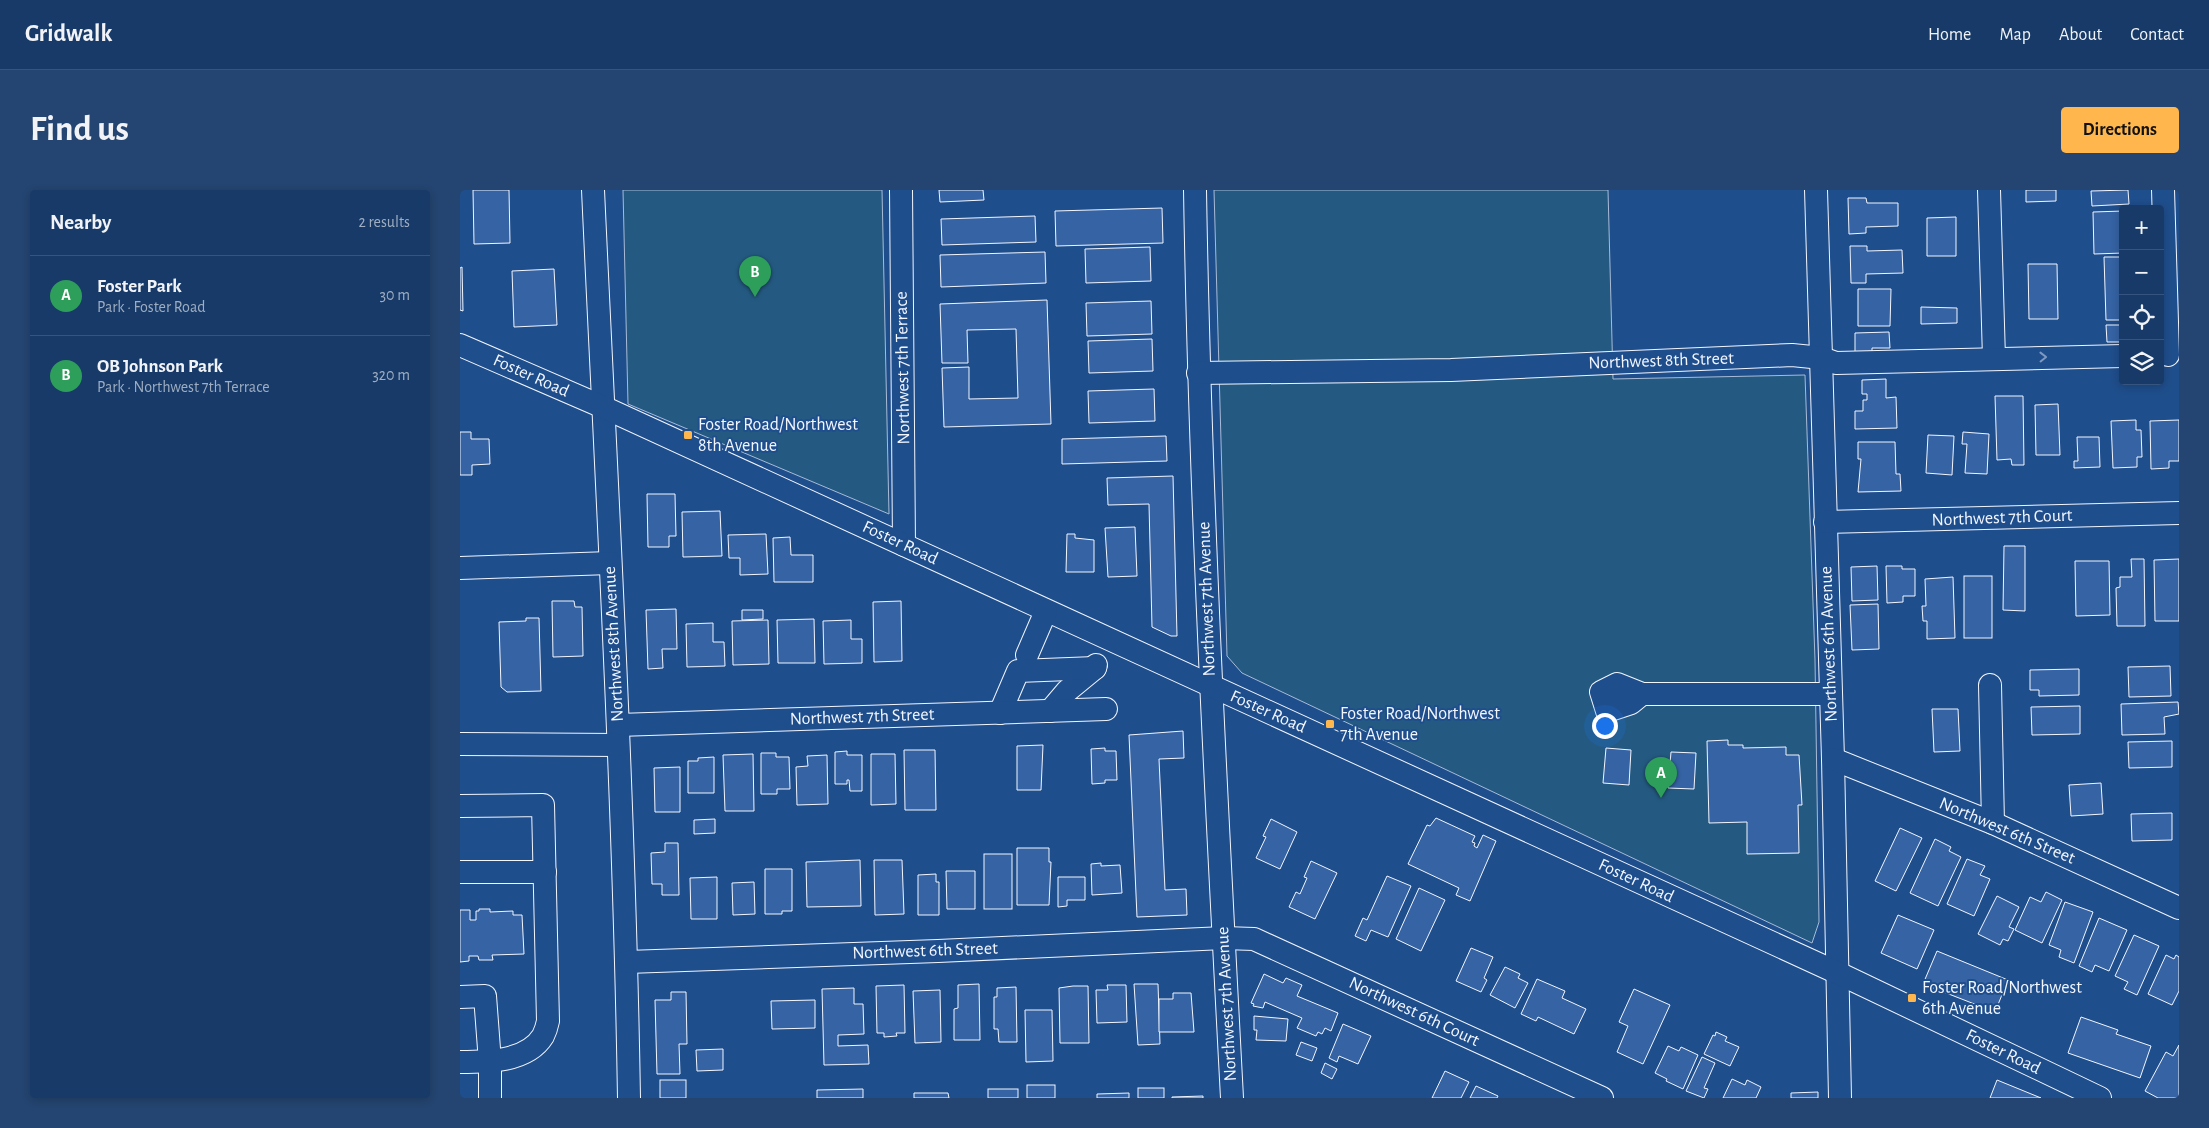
<!DOCTYPE html>
<meta charset="utf-8">
<style>
:root{--surface:#173a69;--page:#244571;--text:#f1f3f6;--muted:#9eadc0;--line:#36547d;--accent:#ffb74d}
body{margin:0;font-family:"Alegreya Sans",sans-serif;background:var(--page);color:var(--text)}
.controls{position:absolute;right:15px;top:15px;display:grid;overflow:hidden;border-radius:5px;box-shadow:0 2px 8px #0003}
.controls button{width:45px;height:45px;display:grid;place-items:center;padding:0;border:0;border-bottom:1px solid var(--line);background:var(--surface);color:var(--text);font:25px sans-serif}
.you{position:absolute;left:1144px;top:535px;width:18px;height:18px;margin:-12px;border:4px solid #fff;border-radius:50%;background:#1a73e8;box-shadow:0 0 0 8px #1a73e833}
.badge{display:grid;place-items:center;width:32px;height:32px;border-radius:50%;background:var(--accent);color:#fff;font-size:16px;font-weight:700}
.pin{position:absolute;translate:-50% -41px;filter:drop-shadow(0 1px 2px #0008)}
.pin::after{content:'';position:absolute;top:26px;width:18px;height:15px;background:inherit;clip-path:polygon(0 0,100% 0,50% 100%)}
.list{margin:0;padding:0;list-style:none}
h2{display:flex;justify-content:space-between;align-items:center;height:65px;margin:0;padding:0 20px;font-size:21px}
h2 small{font-size:16px;font-weight:400;color:var(--muted)}
.list li{display:grid;grid-template-columns:32px 1fr auto;gap:15px;align-items:center;box-sizing:border-box;height:80px;padding:0 20px;border-top:1px solid var(--line)}
.list b{display:block;font-size:19px;white-space:nowrap}
.list p{margin:0;font-size:16px;white-space:nowrap;color:var(--muted)}
.list em{font-size:16px;font-style:normal;color:var(--muted)}
.icon{flex:none;width:28px;height:28px;fill:none;stroke:currentColor;stroke-width:2;stroke-linecap:round;stroke-linejoin:round}
.map{position:relative;flex:none;width:1719px;height:908px;overflow:hidden;border-radius:5px}
header{display:flex;align-items:center;gap:30px;box-sizing:border-box;height:70px;padding:0 25px;background:var(--surface);border-bottom:1px solid var(--line)}
header strong{font-size:24px}
nav{display:flex;gap:28px;margin-inline-start:auto;font-size:18px}
.intro{display:flex;align-items:center;justify-content:space-between;box-sizing:border-box;height:120px;padding:0 30px}
h1{margin:0;font-size:35px}
.button{padding:12px 22px;border-radius:5px;background:var(--accent);color:#111;font-size:18px;font-weight:700}
main{display:flex;gap:30px;padding:0 30px}
aside{flex:1;background:var(--surface);border-radius:5px;box-shadow:0 2px 8px #0003}
.map>svg:first-child{display:block}
.green{fill:#245a82;stroke:#a8bbd7}
.building{fill:#3563a3;stroke:#f2f6ff}
.lines{fill:none;stroke-linecap:round;stroke-linejoin:round}
.minor-casing{stroke:#f2f6ff;stroke-width:24}
.minor{stroke:#1f4e8c;stroke-width:22}
.oneway{stroke:#7e9ac0}
.poi-dot{fill:#ffb74d;stroke:#1f4e8c;stroke-width:2}
.labels{text-anchor:middle;dominant-baseline:central;stroke-width:4;stroke-linejoin:round;paint-order:stroke}
.street-label{font-size:18px;fill:#f2f6ff;stroke:#1f4e8c}
.poi-label{font-size:18px;fill:#f2f6ff;stroke:#1f4e8c;text-anchor:start}
</style>
<header>
<strong>Gridwalk</strong>
<nav><a>Home</a><a>Map</a><a>About</a><a>Contact</a></nav>
</header>
<div class="intro"><h1>Find us</h1><a class="button">Directions</a></div>
<main>
<aside>
<h2>Nearby<small>2 results</small></h2>
<ul class="list">
<li><span class="badge" style="background:#2e9e5b">A</span><div><b>Foster Park</b><p>Park · Foster Road</p></div><em>30 m</em></li>
<li><span class="badge" style="background:#2e9e5b">B</span><div><b>OB Johnson Park</b><p>Park · Northwest 7th Terrace</p></div><em>320 m</em></li>
</ul>
</aside>
<div class="map">
<svg width="1719" height="908" viewBox="0 0 1719 908">
<rect width="100%" height="100%" fill="#1f4e8c"/>
<g class="green">
<polygon points="163,0 422,0 429,324 168,214"/>
<polygon points="754,0 1148,0 1153,189 1345,185 1355,470 1359,732 1352,753 782,483 767,466"/>
</g>
<g class="building">
<polygon points="13,0 49,0 50,53 14,54"/>
<polygon points="479,0 523,0 524,10 480,12"/>
<polygon points="1566,0 1596,0 1596,11 1566,12"/>
<polygon points="1668,0 1669,14 1632,16 1631,1"/>
<polygon points="1388,8 1406,8 1407,13 1438,13 1438,36 1406,37 1406,43 1389,44"/>
<polygon points="702,18 703,53 596,56 595,21"/>
<polygon points="1663,21 1663,63 1634,64 1633,22"/>
<polygon points="575,26 576,52 482,55 481,29"/>
<polygon points="1496,27 1496,66 1467,66 1467,28"/>
<polygon points="1390,56 1407,56 1407,61 1442,60 1443,83 1406,84 1406,93 1391,93"/>
<polygon points="690,57 691,91 626,93 625,59"/>
<polygon points="585,62 586,93 481,97 480,65"/>
<polygon points="1644,67 1663,67 1663,130 1646,130"/>
<polygon points="1568,74 1597,74 1598,129 1569,129"/>
<polygon points="2,77 3,121 0,120 0,78"/>
<polygon points="94,79 97,135 54,137 52,81"/>
<polygon points="1398,99 1431,99 1430,136 1398,136"/>
<polygon points="587,110 591,234 484,237 482,178 509,177 509,209 558,208 556,139 507,140 508,173 482,173 480,114"/>
<polygon points="691,111 692,144 627,146 626,113"/>
<polygon points="1461,117 1497,118 1497,133 1461,134"/>
<polygon points="1646,135 1663,135 1663,152 1647,152"/>
<polygon points="1429,142 1430,158 1412,158 1412,162 1395,162 1395,143"/>
<polygon points="692,149 693,181 629,183 628,151"/>
<polygon points="1426,189 1426,208 1436,207 1437,238 1395,239 1395,221 1403,221 1403,210 1407,210 1407,204 1402,204 1402,190"/>
<polygon points="694,199 695,231 629,233 628,201"/>
<polygon points="1535,206 1563,206 1564,275 1552,275 1551,269 1537,270"/>
<polygon points="1598,214 1600,265 1576,265 1575,215"/>
<polygon points="1676,230 1676,240 1681,240 1682,267 1677,267 1677,277 1653,278 1651,231"/>
<polygon points="1719,230 1719,271 1709,271 1709,278 1691,279 1690,231"/>
<polygon points="0,242 11,242 11,249 29,249 30,274 12,275 12,285 0,285"/>
<polygon points="1503,242 1529,244 1527,284 1505,283 1507,254 1502,254"/>
<polygon points="1468,245 1494,246 1492,285 1466,283"/>
<polygon points="706,246 707,271 602,274 602,249"/>
<polygon points="1617,247 1639,247 1640,277 1614,278 1614,271 1618,271"/>
<polygon points="1398,252 1435,252 1436,284 1440,284 1441,301 1398,302 1401,269 1398,269"/>
<polygon points="713,286 717,446 711,446 692,437 689,314 648,315 647,288"/>
<polygon points="187,304 215,304 216,346 209,346 209,357 188,357"/>
<polygon points="260,321 262,366 223,367 222,322"/>
<polygon points="675,337 677,386 648,387 645,338"/>
<polygon points="306,344 308,384 280,385 280,368 269,368 268,345"/>
<polygon points="607,344 615,344 615,348 634,350 634,382 606,382"/>
<polygon points="330,347 331,365 353,365 353,392 314,392 313,348"/>
<polygon points="1544,356 1565,356 1565,421 1543,420"/>
<polygon points="1671,369 1684,369 1685,436 1657,436 1656,398 1660,397 1660,387 1672,387"/>
<polygon points="1719,369 1719,431 1695,431 1694,370"/>
<polygon points="1615,371 1649,371 1650,425 1616,426"/>
<polygon points="1417,376 1418,410 1392,411 1391,377"/>
<polygon points="1426,376 1442,376 1442,379 1455,379 1455,406 1443,406 1443,412 1427,413"/>
<rect x="1504" y="386" width="28" height="62"/>
<polygon points="1493,387 1495,448 1467,449 1467,431 1463,431 1462,416 1466,416 1465,389"/>
<polygon points="92,411 114,411 115,417 122,417 123,466 93,467"/>
<polygon points="441,411 442,471 414,472 413,412"/>
<polygon points="1418,414 1419,459 1392,460 1390,415"/>
<polygon points="216,419 217,459 202,459 203,478 188,479 186,420"/>
<polygon points="282,420 303,420 303,429 282,430"/>
<polygon points="66,428 79,428 81,501 47,502 41,497 39,432 66,431"/>
<polygon points="354,429 355,473 318,473 317,430"/>
<polygon points="308,430 309,474 273,475 272,431"/>
<polygon points="391,430 391,449 402,449 402,473 364,474 363,431"/>
<polygon points="253,433 253,452 264,452 265,476 227,477 226,434"/>
<polygon points="1710,476 1711,506 1669,507 1668,477"/>
<polygon points="1619,479 1619,505 1579,506 1579,500 1570,500 1570,480"/>
<polygon points="1718,512 1719,524 1704,527 1705,544 1662,545 1661,514"/>
<polygon points="1620,516 1620,544 1572,545 1571,517"/>
<polygon points="1472,519 1498,519 1500,561 1474,562"/>
<polygon points="723,541 724,568 699,569 705,700 726,699 727,725 677,727 669,545"/>
<polygon points="1268,550 1268,555 1283,555 1283,558 1326,557 1326,565 1339,565 1342,615 1338,615 1339,663 1287,664 1287,632 1249,633 1247,551"/>
<polygon points="1712,551 1712,577 1669,578 1668,552"/>
<polygon points="583,555 581,600 557,600 557,556"/>
<polygon points="645,558 645,561 656,561 657,590 645,590 645,593 632,594 631,559"/>
<polygon points="1146,558 1171,560 1169,595 1143,593"/>
<polygon points="444,560 475,560 476,620 445,620"/>
<polygon points="387,561 387,565 402,565 402,601 390,601 389,590 387,590 387,594 375,594 375,562"/>
<polygon points="1211,562 1236,563 1234,599 1208,598"/>
<polygon points="301,563 316,563 316,567 329,567 330,599 317,599 317,604 301,604"/>
<polygon points="293,564 294,621 265,621 263,565"/>
<polygon points="411,564 435,564 436,614 411,615"/>
<polygon points="367,565 368,614 337,615 336,577 348,576 347,566"/>
<polygon points="254,567 254,603 228,603 228,571 238,571 238,568"/>
<polygon points="220,577 220,622 195,622 194,578"/>
<polygon points="1641,593 1643,624 1611,626 1609,595"/>
<polygon points="1712,623 1712,650 1672,651 1671,624"/>
<polygon points="976,628 1015,646 1012,652 1015,653 1014,656 1017,658 1023,645 1036,651 1010,711 996,705 999,698 948,674 967,635 970,636"/>
<polygon points="255,629 255,643 234,644 234,630"/>
<polygon points="811,629 837,642 820,679 796,668 806,647 803,646"/>
<polygon points="1440,638 1462,648 1436,701 1415,691"/>
<polygon points="1475,649 1491,657 1489,661 1501,667 1478,716 1450,703"/>
<polygon points="205,653 218,653 219,705 202,705 202,694 192,694 191,663 205,662"/>
<polygon points="557,658 589,658 589,672 591,672 589,715 557,715"/>
<rect x="524" y="664" width="28" height="55"/>
<polygon points="1507,669 1525,676 1520,685 1530,689 1514,726 1487,714"/>
<polygon points="400,670 401,716 347,717 346,672"/>
<polygon points="414,670 442,670 444,724 415,725"/>
<polygon points="851,671 877,683 855,729 829,717 836,702 840,704 847,688 844,687"/>
<polygon points="641,673 641,676 660,675 662,703 632,705 631,674"/>
<polygon points="305,679 332,679 332,721 322,721 322,724 305,724"/>
<polygon points="486,681 515,681 515,719 487,719"/>
<polygon points="476,684 476,692 479,692 479,725 458,725 458,685"/>
<polygon points="927,686 951,696 928,747 911,740 906,751 895,746 903,728 907,730"/>
<polygon points="257,687 257,729 231,729 230,688"/>
<polygon points="598,687 625,687 625,710 607,710 607,716 598,717"/>
<polygon points="294,692 295,724 273,725 272,693"/>
<polygon points="959,698 985,710 961,761 936,749"/>
<polygon points="1586,702 1602,710 1582,753 1555,740 1570,707 1581,712"/>
<polygon points="1537,706 1559,717 1549,737 1554,739 1548,751 1543,749 1540,755 1518,744"/>
<polygon points="1605,712 1633,722 1614,773 1599,767 1601,760 1589,755"/>
<polygon points="19,719 30,719 30,722 53,721 53,725 62,725 64,764 32,765 33,770 19,770 18,766 9,766 9,771 0,772 0,720 10,720 10,730 16,730 16,721 19,721"/>
<polygon points="1438,725 1474,740 1457,779 1421,763"/>
<polygon points="1639,728 1667,740 1649,781 1635,775 1632,782 1619,776"/>
<polygon points="1674,745 1699,756 1677,805 1664,799 1668,792 1655,786"/>
<polygon points="1011,758 1033,767 1024,788 1027,790 1021,802 996,791"/>
<polygon points="1477,761 1548,790 1535,822 1463,794"/>
<polygon points="1706,765 1714,769 1716,765 1719,767 1719,801 1712,815 1688,804"/>
<polygon points="1045,777 1060,784 1058,788 1068,793 1055,818 1030,805"/>
<polygon points="804,784 823,793 826,788 842,795 837,806 878,823 871,841 865,838 862,844 858,842 856,846 837,838 842,828 805,812 803,818 793,816 794,814 791,813"/>
<polygon points="1077,789 1105,801 1102,808 1126,819 1114,844 1078,827 1076,831 1061,824"/>
<polygon points="519,794 520,850 494,850 494,819 498,818 498,795"/>
<polygon points="674,794 698,794 700,854 678,855"/>
<polygon points="444,795 445,843 436,843 437,846 424,847 424,843 417,843 416,796"/>
<polygon points="647,795 666,795 667,832 637,833 636,800 648,800"/>
<polygon points="613,796 628,796 629,853 600,853 599,798"/>
<polygon points="556,797 557,852 539,852 538,839 534,839 534,807 537,807 537,798"/>
<polygon points="394,798 394,814 403,814 404,844 378,845 378,856 408,855 409,874 364,875 362,799"/>
<polygon points="1174,799 1210,815 1183,874 1157,862 1168,836 1159,832"/>
<polygon points="480,800 481,852 455,853 453,801"/>
<polygon points="211,802 226,802 227,854 219,854 220,884 197,884 195,810 211,810"/>
<polygon points="713,803 731,803 734,842 699,842 699,809 713,809"/>
<polygon points="355,810 355,838 312,839 311,811"/>
<polygon points="565,820 592,820 593,871 566,872"/>
<polygon points="794,826 828,829 826,851 796,850 797,840 794,840"/>
<polygon points="1621,827 1658,840 1656,844 1691,856 1680,888 1608,863"/>
<polygon points="883,834 911,846 898,874 879,866 877,872 869,868"/>
<polygon points="1256,842 1267,847 1265,851 1279,857 1270,876 1244,864 1253,845 1255,846"/>
<polygon points="841,852 857,858 852,871 836,865"/>
<polygon points="1719,855 1719,908 1698,908 1685,901 1706,862 1713,866"/>
<polygon points="1208,856 1219,861 1221,857 1238,865 1223,899 1206,891 1207,889 1195,883"/>
<polygon points="263,859 263,880 237,881 236,860"/>
<polygon points="1242,867 1255,873 1244,898 1248,899 1244,908 1226,901"/>
<polygon points="865,873 877,879 872,889 861,883"/>
<polygon points="985,881 1009,892 1001,908 972,908"/>
<polygon points="1272,889 1285,895 1287,890 1301,897 1296,908 1263,908"/>
<rect x="200" y="890" width="26" height="18"/>
<polygon points="1537,890 1581,908 1530,908"/>
<rect x="567" y="895" width="28" height="13"/>
<polygon points="1016,896 1038,906 1037,908 1010,908"/>
<rect x="678" y="898" width="26" height="10"/>
<polygon points="403,899 403,908 357,908 357,900"/>
<rect x="528" y="899" width="30" height="9"/>
<polygon points="1358,902 1358,908 1331,908 1331,903"/>
<polygon points="454,903 488,903 489,908 454,908"/>
<polygon points="669,903 669,908 637,908 637,904"/>
<polygon points="743,906 743,908 712,908 712,907"/>
</g>
<g class="lines">
<defs>
<g id="minor">
<path d="M133,0c14,303 31,605 36,908"/>
<polyline points="441,0 444,355"/>
<path d="M735,0c5,303 21,605 37,908"/>
<polyline points="1356,0 1373,569 1380,908"/>
<polyline points="1529,0 1534,168"/>
<polyline points="1703,0 1708,165"/>
<polyline points="0,155 143,217 1378,783 1640,908"/>
<polyline points="738,183 991,180 1332,165 1362,168 1376,173 1663,166"/>
<polyline points="1365,332 1719,323"/>
<polyline points="0,378 150,373"/>
<polyline points="567,465 586,421"/>
<polyline points="1530,495 1533,633"/>
<polyline points="1182,504 1171,513 1147,521 1141,502 1157,494 1182,504 1370,504"/>
<polyline points="590,521 607,501 635,478 636,475"/>
<polyline points="540,523 558,481 635,478"/>
<polyline points="158,535 646,519"/>
<polyline points="0,554 158,555"/>
<polyline points="1373,569 1533,633 1719,718"/>
<path d="M0,616l83,-1 5,216c-1,5 -3,11 -5,15 -16,26 -56,26 -83,26"/>
<polyline points="0,682 85,682"/>
<polyline points="167,772 478,761 764,748 794,749 1142,908"/>
<polyline points="0,807 25,806 30,872 30,908"/>
</g>
</defs>
<use href="#minor" class="minor-casing"/>
<use href="#minor" class="minor"/>
</g>
<defs><path id="oneway-chevron" d="M-2-3.5L2.5 0L-2 3.5" fill="none" stroke-width="1.6" stroke-linecap="round" stroke-linejoin="round" transform="scale(1.25)"/></defs>
<use class="oneway" href="#oneway-chevron" transform="translate(1583 167) rotate(-1)"/>
<g class="poi-dot">
<rect x="223" y="240" width="10" height="10" rx="2.5"/>
<rect x="865" y="529" width="10" height="10" rx="2.5"/>
<rect x="1447" y="803" width="10" height="10" rx="2.5"/>
</g>
<g class="labels">
<g class="street-label">
<text transform="translate(1201 171) rotate(-2)">Northwest 8th Street</text>
<text transform="translate(443 178) rotate(-91)">Northwest 7th Terrace</text>
<text transform="translate(71 186) rotate(24)">Foster Road</text>
<text transform="translate(1542 328) rotate(-2)">Northwest 7th Court</text>
<text transform="translate(440 353) rotate(25)">Foster Road</text>
<text transform="translate(747 409) rotate(-92)">Northwest 7th Avenue</text>
<text transform="translate(154 454) rotate(-93)">Northwest 8th Avenue</text>
<text transform="translate(1369 454) rotate(-92)">Northwest 6th Avenue</text>
<text transform="translate(808 522) rotate(24)">Foster Road</text>
<text transform="translate(402 527) rotate(-2)">Northwest 7th Street</text>
<text transform="translate(1547 641) rotate(23)">Northwest 6th Street</text>
<text transform="translate(1176 691) rotate(25)">Foster Road</text>
<text transform="translate(465 761) rotate(-2)">Northwest 6th Street</text>
<text transform="translate(767 814) rotate(-93)">Northwest 7th Avenue</text>
<text transform="translate(954 822) rotate(25)">Northwest 6th Court</text>
<text transform="translate(1543 862) rotate(26)">Foster Road</text>
</g>
<g class="poi-label">
<text x="238" y="235">Foster Road/Northwest<tspan x="238" dy="21">8th Avenue</tspan></text>
<text x="880" y="524">Foster Road/Northwest<tspan x="880" dy="21">7th Avenue</tspan></text>
<text x="1462" y="798">Foster Road/Northwest<tspan x="1462" dy="21">6th Avenue</tspan></text>
</g>
</g>
</svg>
<div class="controls">
<button>+</button>
<button>−</button>
<button><svg class="icon" aria-label="locate" viewBox="0 0 24 24"><circle cx="12" cy="12" r="6"/><path d="M12 2v4M12 18v4M2 12h4M18 12h4"/></svg></button>
<button><svg class="icon" aria-label="layers" viewBox="0 0 24 24"><path d="M12 4l9 5-9 5-9-5zM3 14l9 5 9-5"/></svg></button>
</div>
<div class="you"></div>
<div class="pin badge" style="left:1201px;top:608px;background:#2e9e5b">A</div>
<div class="pin badge" style="left:295px;top:107px;background:#2e9e5b">B</div>
</div>
</main>
